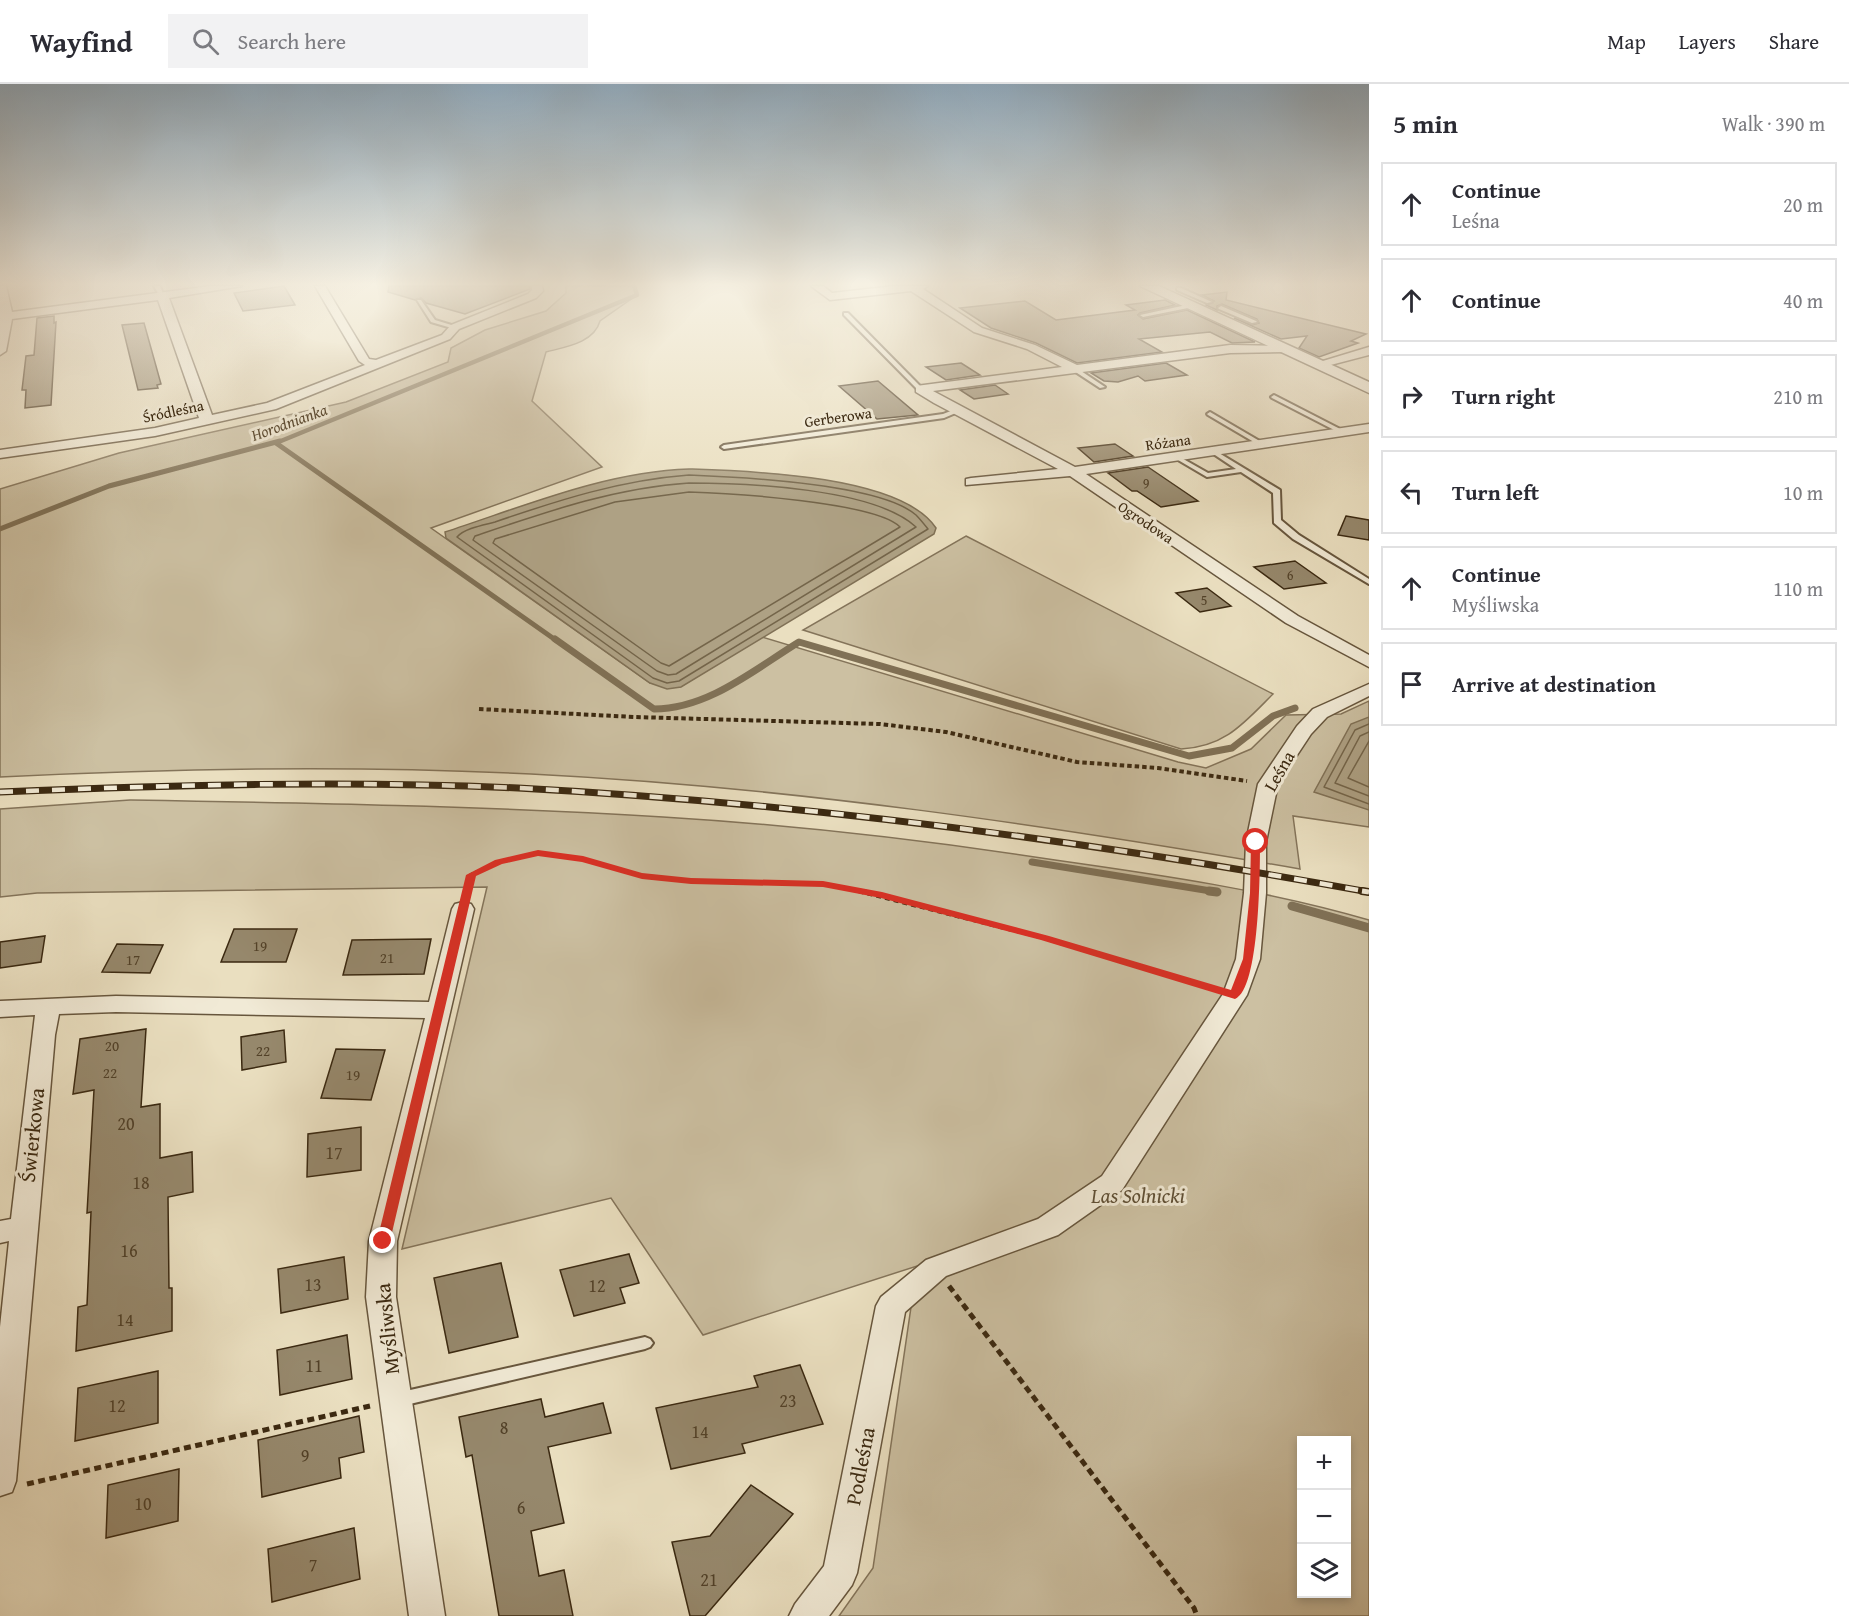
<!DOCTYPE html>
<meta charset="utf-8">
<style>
:root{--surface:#fff;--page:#f2f2f3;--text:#2b2b33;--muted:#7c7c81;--line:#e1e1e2}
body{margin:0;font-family:"Gentium Book Plus",serif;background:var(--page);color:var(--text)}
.controls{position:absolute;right:18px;bottom:18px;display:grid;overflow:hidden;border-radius:0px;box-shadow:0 3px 9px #0003}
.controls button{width:54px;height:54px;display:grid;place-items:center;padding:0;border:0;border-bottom:2px solid var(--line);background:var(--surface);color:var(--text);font:30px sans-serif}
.stop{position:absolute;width:18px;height:18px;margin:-14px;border:4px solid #d93025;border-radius:50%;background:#fff}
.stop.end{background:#d93025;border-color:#fff;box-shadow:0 2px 6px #0008}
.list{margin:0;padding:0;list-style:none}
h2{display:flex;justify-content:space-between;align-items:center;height:78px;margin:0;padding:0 24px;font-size:26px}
h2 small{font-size:20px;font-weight:400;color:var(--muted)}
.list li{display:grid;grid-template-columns:39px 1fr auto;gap:18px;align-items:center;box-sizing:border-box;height:84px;margin:0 12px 12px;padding:0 12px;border:2px solid var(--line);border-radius:0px}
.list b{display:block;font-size:22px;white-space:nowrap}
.list p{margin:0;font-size:20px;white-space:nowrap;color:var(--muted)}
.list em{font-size:20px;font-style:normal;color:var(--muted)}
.icon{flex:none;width:33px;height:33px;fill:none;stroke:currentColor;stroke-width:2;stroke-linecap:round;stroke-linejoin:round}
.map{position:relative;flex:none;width:1369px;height:1532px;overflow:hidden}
header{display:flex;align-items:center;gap:36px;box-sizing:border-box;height:84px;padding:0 30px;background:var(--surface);border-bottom:2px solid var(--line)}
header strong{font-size:28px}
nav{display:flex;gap:33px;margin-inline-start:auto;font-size:21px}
.search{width:420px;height:54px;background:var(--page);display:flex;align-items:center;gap:15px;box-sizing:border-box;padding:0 21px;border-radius:0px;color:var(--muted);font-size:22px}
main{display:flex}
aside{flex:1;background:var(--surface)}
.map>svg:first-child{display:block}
.green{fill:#ccc0a2;stroke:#84745a;stroke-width:1.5;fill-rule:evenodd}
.water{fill:#aea184;stroke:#807156;stroke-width:1.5}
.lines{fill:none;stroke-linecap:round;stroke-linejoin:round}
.shore{stroke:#74654a;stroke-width:1.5}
.stream-far3{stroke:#807156;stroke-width:4.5}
.stream-far2{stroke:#807156;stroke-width:5}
.stream-far1{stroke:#807156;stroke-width:7}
.stream{stroke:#807156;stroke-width:9}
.building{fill:#96886c;stroke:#3b2911;stroke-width:1.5}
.service-casing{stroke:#67563d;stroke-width:4}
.minor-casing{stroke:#67563d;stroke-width:3}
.tertiary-casing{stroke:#67563d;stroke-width:3}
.path-far2{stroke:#3b2911;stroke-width:4;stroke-dasharray:4.5 3;stroke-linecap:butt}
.path-far1{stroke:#3b2911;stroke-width:4.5;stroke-dasharray:5 4;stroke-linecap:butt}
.path{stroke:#3b2911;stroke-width:5;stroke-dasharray:7 4.5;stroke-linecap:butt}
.service{fill:#f1ead6;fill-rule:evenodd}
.minor{fill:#f1ead6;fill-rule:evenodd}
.tertiary{fill:#f1ead6;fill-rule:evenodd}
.rail-far1-casing{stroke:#3b2911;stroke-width:7}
.rail-casing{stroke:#3b2911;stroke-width:8}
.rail-far1{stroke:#f1ead6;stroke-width:4.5;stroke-dasharray:13;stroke-linecap:butt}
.rail{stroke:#f1ead6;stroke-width:5;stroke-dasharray:16;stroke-linecap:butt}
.route{fill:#d93025}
.labels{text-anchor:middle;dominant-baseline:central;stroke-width:6;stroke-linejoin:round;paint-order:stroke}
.far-number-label{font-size:14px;fill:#524128}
.far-street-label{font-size:15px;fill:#3b2911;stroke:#f1ead6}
.number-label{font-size:15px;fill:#524128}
.far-water-label{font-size:16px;font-style:italic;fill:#5e4d34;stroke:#f1ead6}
.street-label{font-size:18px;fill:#3b2911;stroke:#f1ead6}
.near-number-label{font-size:18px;fill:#524128}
.near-street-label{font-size:21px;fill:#3b2911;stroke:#f1ead6}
.near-park-label{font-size:21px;font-style:italic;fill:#5f4f35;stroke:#f1ead6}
</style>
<header>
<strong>Wayfind</strong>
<div class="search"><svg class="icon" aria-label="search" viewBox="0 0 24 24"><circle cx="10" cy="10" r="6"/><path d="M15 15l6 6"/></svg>Search here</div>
<nav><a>Map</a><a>Layers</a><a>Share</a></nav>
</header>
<main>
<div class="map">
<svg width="1369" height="1532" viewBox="0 0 1369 1532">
<rect width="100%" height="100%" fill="#eadfc0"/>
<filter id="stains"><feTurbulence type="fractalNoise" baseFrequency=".00333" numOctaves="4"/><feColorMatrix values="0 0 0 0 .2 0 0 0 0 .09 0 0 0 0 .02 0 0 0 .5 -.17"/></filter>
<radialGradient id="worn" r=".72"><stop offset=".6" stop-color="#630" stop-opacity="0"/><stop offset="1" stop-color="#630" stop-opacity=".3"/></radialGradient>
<g class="green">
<path d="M566,202h68l3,9 -37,26c-6,22 -35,26 -54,31l-14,49 70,66 -171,61 219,155 30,4 82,-50 416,125 28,6 45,-19 35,-34 55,-1 28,-13v126l-76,-11 7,53c-254,-44 -511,-82 -769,-95 -176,-9 -354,-6 -531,3v-288l119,-36 227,-51 102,-40 3,-14 34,-18 61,-19 20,-18z"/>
<path d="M966,452l307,158c-29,29 -48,53 -92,55l-378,-119z"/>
<path d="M130,716c177,3 355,6 533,17 131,8 262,23 392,43 106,15 211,30 314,60v696h-530l34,-48 44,-302 -214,69 -92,-137 -209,51 85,-362 -450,6 -37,4v-88zM1302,1356h44v154h-44z"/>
</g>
<g class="water">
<path d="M689,385c60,2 212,6 247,59l-2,6 -253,153 -14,2 -17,-6 -204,-145 -1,-6c80,-26 159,-60 244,-63z"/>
<polygon points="1369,633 1369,726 1314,708 1351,640"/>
</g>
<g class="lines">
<g class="shore">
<path d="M689,391c50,2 190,8 227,40 4,4 8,9 12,14l-249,152 -12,2 -14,-5 -196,-141c8,-9 27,-12 38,-15 64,-22 126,-42 194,-47z"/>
<path d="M689,399c57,0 185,5 227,44l-240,147 -8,1 -11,-4 -184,-131 2,-4c71,-24 139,-48 214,-53z"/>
<path d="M689,408c38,1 187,10 211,35l-231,139 -8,-3 -168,-120 2,-4 120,-37z"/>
<polyline points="1369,640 1355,646 1324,703 1369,720"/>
<polyline points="1369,648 1360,652 1335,699 1369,712"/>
<polyline points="1369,657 1348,694 1369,703"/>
</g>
<polyline class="stream-far3" points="276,359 637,211 634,202"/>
<g class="stream-far2">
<polyline points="276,359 557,557"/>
<polyline points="0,445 109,402 280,357"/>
</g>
<g class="stream-far1">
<path d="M555,555l99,70c54,0 101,-40 145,-67l390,114 43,-8 41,-32 22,-8"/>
<polyline points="1032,778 1217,808"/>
</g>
<g class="stream">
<polyline points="1209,807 1217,808"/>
<polyline points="1292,822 1369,844"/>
</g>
</g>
<g class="building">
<polygon points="284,202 295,221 243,227 234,209"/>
<polygon points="389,202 530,202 530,205 465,230 426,219 421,214 415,216 388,208"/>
<polygon points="1227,208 1226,216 1366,250 1351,257 1358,259 1319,273 1299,264 1307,252 1281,255 1234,234 1252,241 1259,239 1257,235 1222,220 1217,222 1217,226 1206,221 1214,217 1202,211"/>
<polygon points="1165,216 1175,221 1140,229 1138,231 1143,235 1187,226 1255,258 1232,259 1210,248 1139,255 1162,268 1077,279 1036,259 991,244 960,224 1025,217 1056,236 1135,226 1126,221"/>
<polygon points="54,232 54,239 56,238 51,321 25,324 26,306 22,306 26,272 34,271 37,234"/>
<polygon points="144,239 161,300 157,301 158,304 138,306 122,241"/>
<polygon points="961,279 980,291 946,296 926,283"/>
<polygon points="1166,279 1187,291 1145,297 1138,292 1118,298 1104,297 1091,289"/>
<polygon points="878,297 918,331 877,335 839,302"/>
<polygon points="995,301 1008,310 974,315 960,306"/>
<polygon points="1115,360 1133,372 1094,378 1078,364"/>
<polygon points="1148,383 1198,417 1161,423 1137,407 1132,407 1108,389"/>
<polygon points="1346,432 1369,436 1369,456 1338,451"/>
<polygon points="1295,477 1326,499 1284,505 1254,483"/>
<polygon points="1207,504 1231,522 1200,528 1176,509"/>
<polygon points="234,845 297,845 286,878 221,878"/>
<polygon points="45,852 41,878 0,884 0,858"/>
<polygon points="431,855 424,890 343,891 352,856"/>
<polygon points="117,860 163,861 150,889 102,888"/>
<polygon points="146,945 141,1023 160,1020 160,1074 192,1068 193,1108 168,1113 169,1204 172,1204 172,1247 76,1267 78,1223 87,1221 91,1128 87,1129 94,1006 73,1010 80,955"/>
<polygon points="284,946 286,978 242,986 241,953"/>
<polygon points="336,965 385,966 371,1016 321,1014"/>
<polygon points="361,1043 361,1086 307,1093 308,1050"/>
<polygon points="629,1170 639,1199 620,1204 625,1219 574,1232 560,1186"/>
<polygon points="344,1173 348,1215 281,1229 278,1185"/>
<polygon points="501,1179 518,1253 449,1269 434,1194"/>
<polygon points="347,1251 352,1295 280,1311 277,1266"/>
<polygon points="800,1281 823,1340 742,1360 745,1369 671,1385 656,1324 758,1303 754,1292"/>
<polygon points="158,1287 158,1339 75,1357 78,1304"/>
<polygon points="541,1315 545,1333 603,1319 611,1349 548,1363 564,1439 531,1447 539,1492 564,1486 573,1532 499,1532 472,1371 466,1373 459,1333"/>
<polygon points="359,1332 364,1368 339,1374 341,1394 262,1413 258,1356"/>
<polygon points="179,1385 178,1437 106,1454 108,1401"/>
<polygon points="751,1401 793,1430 705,1532 690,1532 672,1458 710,1452"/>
<polygon points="354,1444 360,1495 272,1518 268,1465"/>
</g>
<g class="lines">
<defs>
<g id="service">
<polygon points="154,202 160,202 165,215 161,215"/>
<polygon points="1177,204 1181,204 1212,218 1207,219 1177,206"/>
<polygon points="417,216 421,216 435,236 458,243 455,245 431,238"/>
<polygon points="1191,220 1194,222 1193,223 1143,233 1140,231"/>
<polygon points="1221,222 1256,237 1257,238 1252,239 1219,225 1218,224"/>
<polygon points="844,229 848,229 922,304 922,306 918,306 844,231"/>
<polygon points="1073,282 1075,283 1105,303 1100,304 1071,285 1070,284"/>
<polygon points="1274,311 1344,347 1345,348 1340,349 1272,314 1271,313"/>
<polygon points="956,325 959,327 958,328 944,334 724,365 721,363 724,361 943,330"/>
<polygon points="1210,328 1263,359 1264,360 1259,361 1208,331 1207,330"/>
<polygon points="1214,366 1280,406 1281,436 1299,451 1369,495 1369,500 1293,455 1274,439 1273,409 1241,388 1207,393 1173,373 1178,372 1208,389 1236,385 1212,369 1211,368"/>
<polygon points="645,1253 650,1255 653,1259 650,1263 645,1265 397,1323 391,1321 389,1316 391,1311 397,1309"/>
</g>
<g id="minor">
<polygon points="0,202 6,202 12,228 211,202 242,202 169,214 212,331 267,319 365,281 359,277 315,202 325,202 369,275 376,276 442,251 451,241 528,210 532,206 532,202 542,202 543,207 536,214 459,245 450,255 276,325 155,352 0,374 0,366 155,344 199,334 158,216 12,235 6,267 0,271"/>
<polygon points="811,202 823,202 832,209 894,202 928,202 923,205 982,244 1035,261 1077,281 1230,261 1288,262 1288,266 1284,268 1230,269 933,307 1075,383 1369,340 1369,348 1086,390 1298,532 1369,571 1369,583 1286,539 1070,392 966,401 966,395 971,394 1058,385 934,319 916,308 916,302 1062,283 1027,265 974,248 911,207 830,216"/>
<polygon points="1369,263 1369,271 1319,284 1313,280"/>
<polygon points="1369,600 1369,612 1327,633 1311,650 1278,700 1266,758 1266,809 1260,875 1247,911 1122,1106 1058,1151 946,1192 905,1228 857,1489 852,1501 829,1532 789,1532 795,1520 824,1482 876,1222 881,1213 926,1176 1038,1135 1102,1092 1223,910 1236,875 1244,809 1246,758 1258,700 1297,642 1313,625"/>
<polygon points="463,818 471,820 474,825 397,1157 396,1213 445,1532 409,1532 366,1213 369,1157 425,934 116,928 59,930 55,951 16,1397 12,1408 0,1412 0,1243 9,1157 0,1159 0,1137 11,1135 35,931 0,933 0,917 116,912 429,918 452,825 455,820"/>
</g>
<polygon id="tertiary" points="1140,202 1159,202 1369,298 1369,309"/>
</defs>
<use href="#service" class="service-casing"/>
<use href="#minor" class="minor-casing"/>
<use href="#tertiary" class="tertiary-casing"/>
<g class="path-far2">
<polyline points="479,625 634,633 880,640 946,648 1077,678 1158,684 1247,697"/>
<polyline points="467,808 471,791 499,778 538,769 583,775 642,792 691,797 823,800 867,808"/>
</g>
<polyline class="path-far1" points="859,807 1045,854 1214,905"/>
<g class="path">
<polyline points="949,1202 1194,1524 1197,1532"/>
<polyline points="27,1400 370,1322"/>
</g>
<use href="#service" class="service"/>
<use href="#minor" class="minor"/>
<use href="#tertiary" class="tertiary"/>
<defs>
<path id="rail-far1" d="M0,708c173,-7 346,-12 518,-4 287,15 569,53 851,104"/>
<polyline id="rail" points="1362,807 1369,808"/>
</defs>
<use href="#rail-far1" class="rail-far1-casing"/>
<use href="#rail" class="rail-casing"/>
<use href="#rail-far1" class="rail-far1"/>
<use href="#rail" class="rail"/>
</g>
<linearGradient id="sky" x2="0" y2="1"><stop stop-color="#91acc0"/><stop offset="0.48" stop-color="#f6f1e3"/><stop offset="1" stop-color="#f6f1e3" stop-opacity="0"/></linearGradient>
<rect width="1369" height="417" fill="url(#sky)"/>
<path class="route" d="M1256,755l4,3c0,26 0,147 -25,157l-194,-59 -160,-42 -58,-11 -132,-3 -49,-5 -60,-17 -44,-6 -36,8 -26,12 -86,365 -7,5 -6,-5 89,-366 29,-15 43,-10 45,6 59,17 49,5 132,3 59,11 167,44 182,54 12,-31 7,-66 1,-51z"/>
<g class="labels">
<g class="far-number-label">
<text x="1146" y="399">9</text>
<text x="1290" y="491">6</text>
<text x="1204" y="516">5</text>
</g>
<g class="far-street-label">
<text transform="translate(173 327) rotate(-12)">Śródleśna</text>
<text transform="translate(838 333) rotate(-8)">Gerberowa</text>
<text transform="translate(1168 358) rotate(-8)">Różana</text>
<text transform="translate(1146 438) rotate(34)">Ogrodowa</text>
</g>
<g class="number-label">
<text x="260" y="861">19</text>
<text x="387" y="873">21</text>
<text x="133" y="875">17</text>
<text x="112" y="961">20</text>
<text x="263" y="966">22</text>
<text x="110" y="988">22</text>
<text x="353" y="990">19</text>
</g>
<g class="far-water-label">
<text transform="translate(289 338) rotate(-20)">Horodnianka</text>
</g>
<g class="street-label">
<text transform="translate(1279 687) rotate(-60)">Leśna</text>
</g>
<g class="near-number-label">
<text x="126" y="1039">20</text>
<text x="334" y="1068">17</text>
<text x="141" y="1098">18</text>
<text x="129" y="1166">16</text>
<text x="313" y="1200">13</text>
<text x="597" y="1201">12</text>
<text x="125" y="1235">14</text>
<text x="314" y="1281">11</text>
<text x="788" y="1316">23</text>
<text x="117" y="1321">12</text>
<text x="504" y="1343">8</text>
<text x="700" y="1347">14</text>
<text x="305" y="1371">9</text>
<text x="143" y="1419">10</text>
<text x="521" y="1423">6</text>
<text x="313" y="1480">7</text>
<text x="709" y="1495">21</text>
</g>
<g class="near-street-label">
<text transform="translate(32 1051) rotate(-84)">Świerkowa</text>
<text transform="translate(387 1245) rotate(-96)">Myśliwska</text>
<text transform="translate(860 1382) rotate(-79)">Podleśna</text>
</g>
<g class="near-park-label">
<text x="1138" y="1111">Las Solnicki</text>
</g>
</g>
<rect width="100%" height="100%" filter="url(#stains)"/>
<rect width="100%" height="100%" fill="url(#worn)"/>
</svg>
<div class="controls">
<button>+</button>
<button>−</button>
<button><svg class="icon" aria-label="layers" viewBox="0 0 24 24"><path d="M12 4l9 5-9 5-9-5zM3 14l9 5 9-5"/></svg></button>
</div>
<div class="stop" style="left:1256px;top:758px"></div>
<div class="stop end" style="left:383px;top:1157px"></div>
</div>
<aside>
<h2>5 min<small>Walk · 390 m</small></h2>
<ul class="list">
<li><svg class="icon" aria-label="ahead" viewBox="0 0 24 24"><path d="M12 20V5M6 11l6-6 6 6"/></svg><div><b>Continue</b><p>Leśna</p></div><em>20 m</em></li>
<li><svg class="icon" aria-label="ahead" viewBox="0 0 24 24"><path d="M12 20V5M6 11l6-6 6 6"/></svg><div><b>Continue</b></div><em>40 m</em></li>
<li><svg class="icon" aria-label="right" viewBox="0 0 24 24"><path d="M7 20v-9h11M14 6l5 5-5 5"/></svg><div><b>Turn right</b></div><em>210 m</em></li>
<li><svg class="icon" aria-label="left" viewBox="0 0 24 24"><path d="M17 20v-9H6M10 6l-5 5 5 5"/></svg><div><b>Turn left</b></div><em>10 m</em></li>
<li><svg class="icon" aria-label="ahead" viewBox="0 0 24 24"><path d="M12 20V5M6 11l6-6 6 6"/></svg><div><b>Continue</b><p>Myśliwska</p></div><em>110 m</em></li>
<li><svg class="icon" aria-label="arrive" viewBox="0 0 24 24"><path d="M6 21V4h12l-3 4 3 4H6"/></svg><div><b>Arrive at destination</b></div></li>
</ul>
</aside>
</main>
